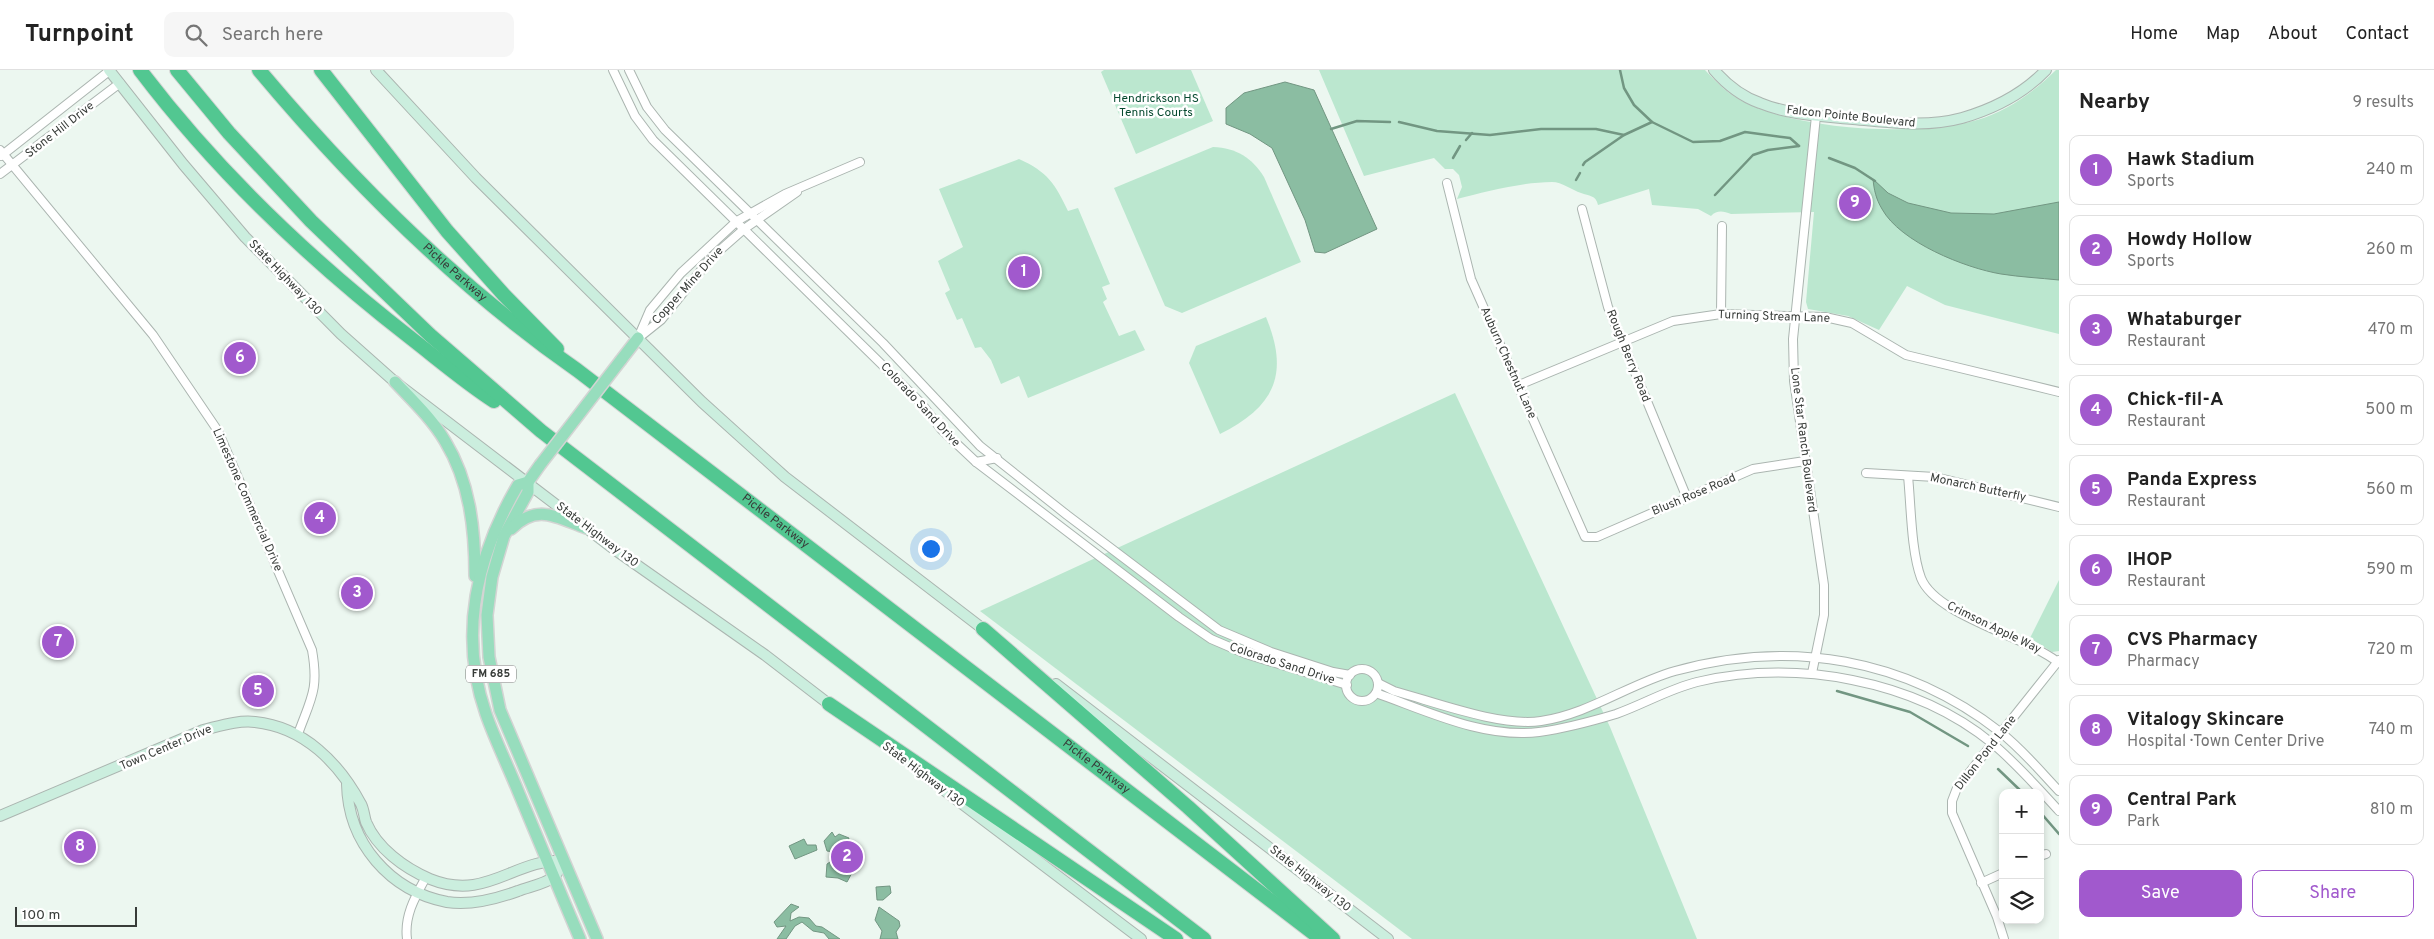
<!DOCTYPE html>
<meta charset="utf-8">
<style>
:root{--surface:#fff;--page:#f6f6f6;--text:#222;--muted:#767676;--line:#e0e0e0;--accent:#a159cd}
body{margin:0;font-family:Overpass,sans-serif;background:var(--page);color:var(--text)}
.controls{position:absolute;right:15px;bottom:15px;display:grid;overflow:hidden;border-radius:10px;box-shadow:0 2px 8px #0003}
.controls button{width:45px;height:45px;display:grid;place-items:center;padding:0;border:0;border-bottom:1px solid var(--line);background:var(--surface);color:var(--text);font:25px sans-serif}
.scale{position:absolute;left:15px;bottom:12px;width:122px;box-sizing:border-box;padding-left:5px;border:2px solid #383c39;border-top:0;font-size:14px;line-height:18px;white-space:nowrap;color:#383c39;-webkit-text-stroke:4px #fff;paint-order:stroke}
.you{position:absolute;left:930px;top:478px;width:18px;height:18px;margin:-12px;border:4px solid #fff;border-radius:50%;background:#1a73e8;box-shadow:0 0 0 8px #1a73e833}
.badge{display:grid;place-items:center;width:32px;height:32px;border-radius:50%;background:var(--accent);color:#fff;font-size:16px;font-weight:700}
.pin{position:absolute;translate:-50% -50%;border:2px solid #fff;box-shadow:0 1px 5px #0006}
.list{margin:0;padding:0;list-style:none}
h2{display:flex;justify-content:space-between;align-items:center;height:65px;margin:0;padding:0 20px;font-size:21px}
h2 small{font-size:16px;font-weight:400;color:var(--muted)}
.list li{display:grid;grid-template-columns:32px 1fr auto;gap:15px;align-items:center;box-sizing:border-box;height:70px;margin:0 10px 10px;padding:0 10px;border:1px solid var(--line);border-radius:10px}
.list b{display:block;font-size:19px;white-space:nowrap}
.list p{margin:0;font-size:16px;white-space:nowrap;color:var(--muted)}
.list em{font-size:16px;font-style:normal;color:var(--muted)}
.actions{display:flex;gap:10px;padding:15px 20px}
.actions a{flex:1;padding:11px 0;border:1px solid var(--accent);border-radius:10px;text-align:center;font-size:18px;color:var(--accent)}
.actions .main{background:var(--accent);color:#fff}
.icon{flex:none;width:28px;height:28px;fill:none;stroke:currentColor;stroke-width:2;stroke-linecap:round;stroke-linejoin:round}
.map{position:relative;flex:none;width:2059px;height:869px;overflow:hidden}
header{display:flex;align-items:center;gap:30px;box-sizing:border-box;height:70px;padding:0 25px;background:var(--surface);border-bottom:1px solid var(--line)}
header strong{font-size:24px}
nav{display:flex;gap:28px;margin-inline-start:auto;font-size:18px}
.search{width:350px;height:45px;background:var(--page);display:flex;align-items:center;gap:12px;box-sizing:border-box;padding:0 18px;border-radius:10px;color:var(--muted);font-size:19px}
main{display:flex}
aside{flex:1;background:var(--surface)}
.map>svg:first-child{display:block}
.green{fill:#bbe7cf}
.water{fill:#8bbda2;stroke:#729682}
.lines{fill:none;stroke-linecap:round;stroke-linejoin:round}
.stream{stroke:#729682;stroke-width:2.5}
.street-casing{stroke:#abb5b0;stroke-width:10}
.secondary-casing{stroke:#abb5b0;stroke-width:12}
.primary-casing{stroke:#d3d4d3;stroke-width:14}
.highway-casing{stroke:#d3d4d3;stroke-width:16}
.street{stroke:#fff;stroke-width:8}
.secondary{stroke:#cbeede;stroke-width:10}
.primary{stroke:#97ddbd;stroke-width:11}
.highway{stroke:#52c791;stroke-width:14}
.primary-bridge-casing{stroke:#d3d4d3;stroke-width:14;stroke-linecap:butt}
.primary-bridge{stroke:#97ddbd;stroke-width:11}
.labels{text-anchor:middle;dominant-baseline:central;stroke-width:5;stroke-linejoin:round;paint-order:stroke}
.shield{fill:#fff;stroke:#747674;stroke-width:1}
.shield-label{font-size:11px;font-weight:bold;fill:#383c39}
.park-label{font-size:12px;fill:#074a30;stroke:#fff}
.street-label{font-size:12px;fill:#383c39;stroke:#fff}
</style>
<header>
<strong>Turnpoint</strong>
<div class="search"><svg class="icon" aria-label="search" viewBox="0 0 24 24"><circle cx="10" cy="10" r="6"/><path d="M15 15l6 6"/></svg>Search here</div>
<nav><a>Home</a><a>Map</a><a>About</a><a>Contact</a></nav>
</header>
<main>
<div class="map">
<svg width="2059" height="869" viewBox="0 0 2059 869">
<rect width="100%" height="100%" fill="#ecf7f0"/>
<g class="green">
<polygon points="1104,0 1191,0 1213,51 1136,84 1101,2"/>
<path d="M1319,0h386c11,12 25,26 41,33 57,27 170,34 231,17 29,-8 58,-29 79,-50h3v264l-114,-29 -38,-19 -28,44 -31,-14 -40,-7 -2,-7 8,-90 -83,2c-8,-3 -14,-4 -20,2l-13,-7 -46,-4 -3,-16 -51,16c-2,-10 -9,-9 -17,-12 -9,-3 -19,-11 -29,-11 -29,0 -67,10 -95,17l5,-12 -3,-12 -6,-6h-8l-11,-11 -70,18z"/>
<path d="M1213,77c24,1 39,11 51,30l37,85 -119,51 -17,-7 -51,-118z"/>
<path d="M1019,89c29,13 36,25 49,52l10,-3 32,76 -8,3 5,12 -4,3 16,34 16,-6 10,20 -117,48 -9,-22 -18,8 -10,-24 -10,-13 -6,1 -13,-30 -5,2 -12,-27 5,-3 -12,-29 25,-14 -24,-58z"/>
<path d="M1266,247c24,58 8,90 -46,117l-31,-71 7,-17z"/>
<polygon points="1455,323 1610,657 1697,869 1412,869 980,541"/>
<polygon points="2059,510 2059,581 2052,582 2030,568"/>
</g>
<g class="water">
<polygon points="1285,12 1314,20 1377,159 1325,183 1315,182 1305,150 1272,78 1250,64 1226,54 1226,38 1244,23"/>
<path d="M1873,109l15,14 20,10 43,10 43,1 65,-12v78c-19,-2 -39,-3 -58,-6 -36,-6 -101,-32 -119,-65 -6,-10 -8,-19 -9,-30z"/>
<polygon points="832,762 835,767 839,764 849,768 846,776 849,782 855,782 860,793 854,799 847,812 838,808 826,807 827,794 842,784 839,778 834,782 827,781 824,771"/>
<polygon points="804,769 807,775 816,775 817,780 795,789 789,776"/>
<polygon points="890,816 891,823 883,830 877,830 876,817"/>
<polygon points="791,834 799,837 791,843 790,851 799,847 809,848 816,856 822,857 840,869 829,869 824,863 813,861 802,852 795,856 786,869 777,869 786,856 777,857 774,852"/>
<polygon points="879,837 899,851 900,856 896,862 898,869 880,869 882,861 875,850"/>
</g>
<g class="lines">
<g class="stream">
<polyline points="1620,0 1624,18 1634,35 1652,52 1693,72 1720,71 1745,62 1790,68 1799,76"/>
<polyline points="1399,52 1437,61 1490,65 1541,59 1596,59 1624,65 1652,52"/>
<polyline points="1331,59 1357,51 1390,52"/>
<polyline points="1466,70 1472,63"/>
<polyline points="1453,88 1460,76"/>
<polyline points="1829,88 1855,98 1875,111"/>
<polyline points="1583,95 1585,92 1624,65"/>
<polyline points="1576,110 1580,103"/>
<polyline points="1715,125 1753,85 1768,80 1799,76"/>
<polyline points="1837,621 1910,642 1968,676"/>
<polyline points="1998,699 2023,723"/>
<polyline points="2040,742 2059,764"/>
</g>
<defs>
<g id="street">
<polyline points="613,0 635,46 653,70 921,333 941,359 976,392 1179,547 1211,569 1246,584 1347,615"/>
<polyline points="629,0 647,37 665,60 883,273 980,376 1067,445 1219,560 1271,582 1333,602 1350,605"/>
<path d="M0,80l153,185 65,96 94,219c7,40 -1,48 -14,84"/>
<polyline points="1,86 109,1"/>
<polyline points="0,104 120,13"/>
<polyline points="1447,113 1471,209 1585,467 1597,467 1753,399 1805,391"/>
<polyline points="1582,139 1608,237 1687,428"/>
<polyline points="1721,244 1722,156"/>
<polyline points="641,266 661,250 711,188 744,159 797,122"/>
<polyline points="638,268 650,240 681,203 737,151 785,124 860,92"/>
<polyline points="1519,315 1673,251 1721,244 1825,247 1852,253 1906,285 2059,322"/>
<polyline points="976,392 997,388"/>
<polyline points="1866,403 1935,407 2059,437"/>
<path d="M1908,406c3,29 3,75 13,102 15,38 105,58 138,85"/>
<circle cx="1362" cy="615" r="16"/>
<polyline points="1812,603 1824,545 1824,515 1794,311 1793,269 1816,46"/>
<path d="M1378,613l16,8c41,11 106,36 147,30 48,-7 88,-37 134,-50 116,-32 230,-13 325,61 22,17 40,39 59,59"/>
<path d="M1376,623c51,18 108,46 163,39 22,-3 57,-12 77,-18 28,-10 53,-25 81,-32 98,-23 217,-3 296,62 24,20 45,44 66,67"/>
<polyline points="2040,786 2046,784"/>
<polyline points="1981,813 2003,803"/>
<path d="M407,869c-3,-23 8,-42 19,-62"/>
<polyline points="2004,869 1997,847 1952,743 1952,731 1957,718 2059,590"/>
</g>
<g id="secondary">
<polyline points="109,0 183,94 245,167 341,264 395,312 614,479 765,585 834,638"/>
<polyline points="376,0 476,108 702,332 785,407 987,562"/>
<path d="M1714,0c12,14 29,27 46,33 29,12 61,13 93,16 36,3 72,9 109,-1 31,-9 62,-25 84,-48"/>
<polyline points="1056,614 1388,869"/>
<polyline points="928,708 1141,869"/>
<path d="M0,746l203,-86c17,-4 35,-10 52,-8 49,5 84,41 106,82 3,6 3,12 5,18 11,26 38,46 64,57 57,23 84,-21 134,-18 -3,4 -6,12 -10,16 -9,7 -26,10 -36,14 -22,8 -47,15 -71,11 -57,-11 -99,-59 -100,-118"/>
</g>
<g id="primary">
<polyline points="621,290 638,268"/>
<path d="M395,312c18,19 37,37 50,59 25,41 30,88 30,135"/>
<path d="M540,395l-12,17 -10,3c-41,70 -60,149 -32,229 9,26 22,52 32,77 21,50 41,99 62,148"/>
<polyline points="528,412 528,422 504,466 492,507 487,545 489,587 500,640 597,869"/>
<path d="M511,459c26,-26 45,-12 75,-1"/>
</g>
<g id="highway">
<path d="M140,0c78,103 170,190 272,269 27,21 54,44 82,62"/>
<polyline points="177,0 229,63 311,151 430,265 541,361 1204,869"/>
<path id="s1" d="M259,0c93,111 199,217 318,300l744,569"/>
<polyline points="321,0 447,161 504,225 557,279"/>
<polyline points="983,559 1188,737 1333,869"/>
<polyline points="829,634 1176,869"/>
</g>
</defs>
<use href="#street" class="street-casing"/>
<use href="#secondary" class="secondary-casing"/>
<use href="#primary" class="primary-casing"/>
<use href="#highway" class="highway-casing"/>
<use href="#street" class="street"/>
<use href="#secondary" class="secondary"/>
<use href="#primary" class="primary"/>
<use href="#highway" class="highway"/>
<defs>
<polyline id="primary-bridge" points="540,395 621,290"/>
</defs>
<use href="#primary-bridge" class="primary-bridge-casing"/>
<use href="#primary-bridge" class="primary-bridge"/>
</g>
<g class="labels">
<rect class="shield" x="466" y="595.5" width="50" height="17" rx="4"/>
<g class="shield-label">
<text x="491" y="604">FM 685</text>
</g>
<g class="park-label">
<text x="1156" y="29">Hendrickson HS<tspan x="1156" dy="14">Tennis Courts</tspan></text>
</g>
<g class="street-label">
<text transform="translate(1851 47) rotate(6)">Falcon Pointe Boulevard</text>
<text transform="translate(60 60) rotate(-38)">Stone Hill Drive</text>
<text stroke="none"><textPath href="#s1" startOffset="282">Pickle Parkway</textPath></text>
<text transform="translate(285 208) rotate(46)">State Highway 130</text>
<text transform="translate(688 216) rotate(-48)">Copper Mine Drive</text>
<text transform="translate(1774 247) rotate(2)">Turning Stream Lane</text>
<text transform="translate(1628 286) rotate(68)">Rough Berry Road</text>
<text transform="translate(1508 293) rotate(66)">Auburn Chestnut Lane</text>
<text transform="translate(920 335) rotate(47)">Colorado Sand Drive</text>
<text transform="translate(1803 370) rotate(83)">Lone Star Ranch Boulevard</text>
<text transform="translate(1978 418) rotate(12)">Monarch Butterfly</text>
<text transform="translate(1694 425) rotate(-23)">Blush Rose Road</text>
<text transform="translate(247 430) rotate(66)">Limestone Commercial Drive</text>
<text stroke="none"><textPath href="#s1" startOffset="688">Pickle Parkway</textPath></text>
<text transform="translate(597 465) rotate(37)">State Highway 130</text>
<text transform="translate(1994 558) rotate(26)">Crimson Apple Way</text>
<text transform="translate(1282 594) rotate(18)">Colorado Sand Drive</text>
<text transform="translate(166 678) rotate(-23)">Town Center Drive</text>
<text transform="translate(1986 683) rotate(-52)">Dillon Pond Lane</text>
<text stroke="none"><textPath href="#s1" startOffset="1092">Pickle Parkway</textPath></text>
<text transform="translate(923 705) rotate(37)">State Highway 130</text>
<text transform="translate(1310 809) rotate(38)">State Highway 130</text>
</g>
</g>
</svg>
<div class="controls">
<button>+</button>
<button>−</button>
<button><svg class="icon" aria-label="layers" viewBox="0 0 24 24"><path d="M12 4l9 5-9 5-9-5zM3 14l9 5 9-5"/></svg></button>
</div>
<div class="scale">100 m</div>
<div class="you"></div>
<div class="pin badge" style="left:1024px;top:202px">1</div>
<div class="pin badge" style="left:847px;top:787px">2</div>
<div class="pin badge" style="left:357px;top:523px">3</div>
<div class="pin badge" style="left:320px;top:448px">4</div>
<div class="pin badge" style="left:258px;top:621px">5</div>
<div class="pin badge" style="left:240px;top:288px">6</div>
<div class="pin badge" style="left:58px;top:572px">7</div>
<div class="pin badge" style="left:80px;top:777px">8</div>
<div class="pin badge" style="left:1855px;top:133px">9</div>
</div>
<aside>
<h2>Nearby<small>9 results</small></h2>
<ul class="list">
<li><span class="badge">1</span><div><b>Hawk Stadium</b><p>Sports</p></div><em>240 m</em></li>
<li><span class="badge">2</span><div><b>Howdy Hollow</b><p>Sports</p></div><em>260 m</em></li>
<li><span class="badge">3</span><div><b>Whataburger</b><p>Restaurant</p></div><em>470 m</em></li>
<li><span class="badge">4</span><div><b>Chick-fil-A</b><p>Restaurant</p></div><em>500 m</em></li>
<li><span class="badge">5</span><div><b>Panda Express</b><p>Restaurant</p></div><em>560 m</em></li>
<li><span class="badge">6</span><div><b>IHOP</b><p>Restaurant</p></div><em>590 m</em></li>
<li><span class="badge">7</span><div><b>CVS Pharmacy</b><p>Pharmacy</p></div><em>720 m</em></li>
<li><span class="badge">8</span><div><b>Vitalogy Skincare</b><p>Hospital · Town Center Drive</p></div><em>740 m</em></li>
<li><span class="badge">9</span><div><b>Central Park</b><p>Park</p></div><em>810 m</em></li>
</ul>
<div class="actions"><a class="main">Save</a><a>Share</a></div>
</aside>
</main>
